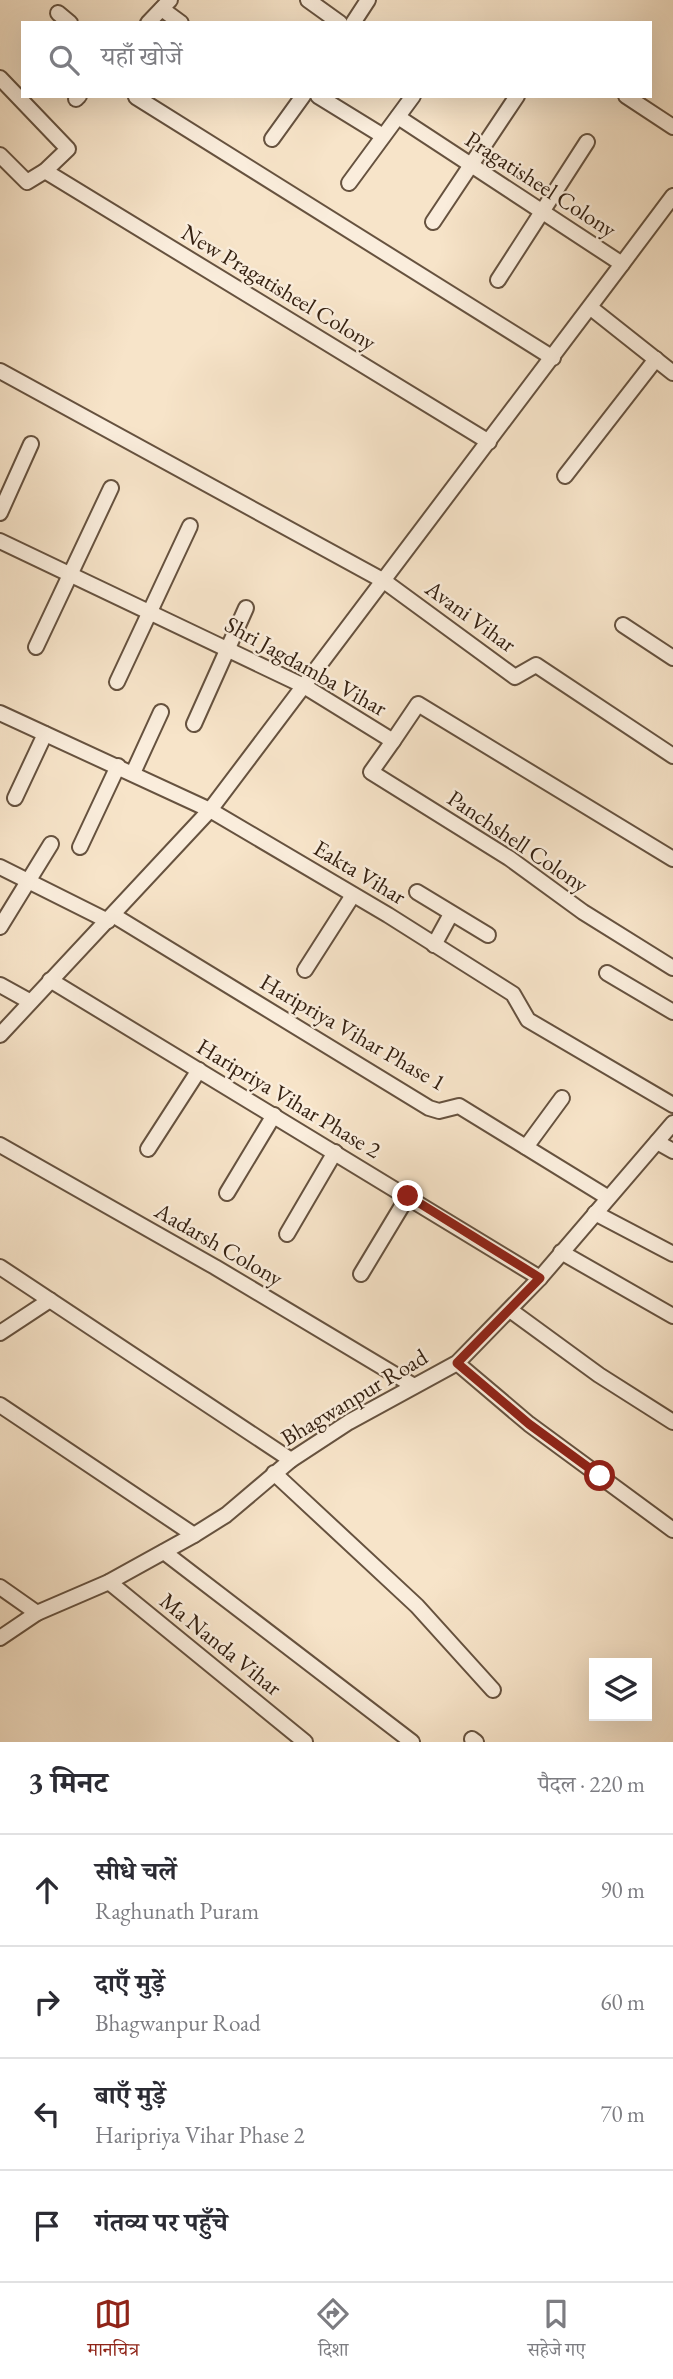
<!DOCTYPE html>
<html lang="hi">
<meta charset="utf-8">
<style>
:root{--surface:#fff;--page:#f7f7f7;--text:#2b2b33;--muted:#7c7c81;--line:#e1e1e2;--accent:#8f2418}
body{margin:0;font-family:"EB Garamond","Noto Serif Devanagari",serif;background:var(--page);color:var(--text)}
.controls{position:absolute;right:21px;bottom:21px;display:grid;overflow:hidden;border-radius:0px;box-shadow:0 7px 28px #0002}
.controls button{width:63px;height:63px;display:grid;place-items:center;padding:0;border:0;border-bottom:2px solid var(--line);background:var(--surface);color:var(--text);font:35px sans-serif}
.stop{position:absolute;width:21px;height:21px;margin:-16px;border:5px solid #8f2418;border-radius:50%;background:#fff}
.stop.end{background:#8f2418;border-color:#fff;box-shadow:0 2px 7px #0008}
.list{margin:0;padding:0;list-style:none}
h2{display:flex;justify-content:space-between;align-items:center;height:91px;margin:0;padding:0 28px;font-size:30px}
h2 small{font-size:23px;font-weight:400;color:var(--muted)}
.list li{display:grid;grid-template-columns:46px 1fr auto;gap:21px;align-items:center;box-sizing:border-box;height:112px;padding:0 28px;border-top:2px solid var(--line)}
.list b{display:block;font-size:26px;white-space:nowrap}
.list p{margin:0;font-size:23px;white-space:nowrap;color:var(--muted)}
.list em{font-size:23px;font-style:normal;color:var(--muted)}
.icon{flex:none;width:38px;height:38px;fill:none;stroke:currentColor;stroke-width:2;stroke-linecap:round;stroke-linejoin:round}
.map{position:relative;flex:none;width:673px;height:1742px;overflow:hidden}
.search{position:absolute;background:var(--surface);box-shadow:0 7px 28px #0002;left:21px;right:21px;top:21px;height:77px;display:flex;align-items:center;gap:18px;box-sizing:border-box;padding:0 24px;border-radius:0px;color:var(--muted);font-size:26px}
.sheet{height:539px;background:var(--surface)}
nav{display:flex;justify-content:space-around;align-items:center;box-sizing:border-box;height:98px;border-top:2px solid var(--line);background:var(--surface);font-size:19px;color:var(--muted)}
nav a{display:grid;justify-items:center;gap:4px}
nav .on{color:var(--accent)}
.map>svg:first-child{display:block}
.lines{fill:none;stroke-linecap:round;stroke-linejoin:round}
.minor-casing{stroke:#66523f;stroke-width:18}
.minor{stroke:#faeddc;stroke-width:14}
.route{stroke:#8f2418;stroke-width:9}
.labels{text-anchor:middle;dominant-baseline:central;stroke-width:5;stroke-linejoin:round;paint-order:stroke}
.street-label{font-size:23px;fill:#352111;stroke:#faeddc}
</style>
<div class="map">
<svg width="673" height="1742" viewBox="0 0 673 1742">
<rect width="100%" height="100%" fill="#f7e4c9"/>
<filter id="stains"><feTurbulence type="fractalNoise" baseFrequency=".00286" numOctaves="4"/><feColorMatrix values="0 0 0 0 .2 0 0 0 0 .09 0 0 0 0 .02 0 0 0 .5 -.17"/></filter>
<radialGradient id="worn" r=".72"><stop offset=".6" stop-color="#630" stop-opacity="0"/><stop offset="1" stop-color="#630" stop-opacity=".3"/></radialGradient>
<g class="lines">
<defs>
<g id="minor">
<polyline points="308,0 340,23"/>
<polyline points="162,9 181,23"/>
<polyline points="58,13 70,23"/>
<polyline points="148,23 170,0"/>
<polyline points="353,23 368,0"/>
<polyline points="0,78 68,149 45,171 27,182 0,155"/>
<polyline points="318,96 383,136"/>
<polyline points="626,96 673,127"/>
<polyline points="136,97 553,358"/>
<polyline points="76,99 79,96"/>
<polyline points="398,117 622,264 673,196"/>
<polyline points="272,139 303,96"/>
<polyline points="45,171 489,442"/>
<polyline points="349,183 413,96"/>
<polyline points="433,222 517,96"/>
<polyline points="498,280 587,142"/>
<polyline points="591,308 673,373"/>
<polyline points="0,371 384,581 515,677 536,665 673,756"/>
<polyline points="565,476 656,359"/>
<polyline points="0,513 31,444"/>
<polyline points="0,541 304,686 393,741 418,704 673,859"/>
<polyline points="623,625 673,658"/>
<polyline points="36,647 111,488"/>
<polyline points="117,682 190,526"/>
<polyline points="0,713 210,810 388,915 513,994 528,1020 673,1105"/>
<polyline points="194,724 246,608"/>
<polyline points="393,741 371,772 509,858 583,912 673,968"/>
<polyline points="133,773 161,712"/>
<polyline points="15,798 45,734"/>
<polyline points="80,847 118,766"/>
<polyline points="0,867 108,921"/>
<polyline points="417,892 488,935"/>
<polyline points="113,915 429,1108 439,1111 459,1106 607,1197"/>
<polyline points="0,927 51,844"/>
<polyline points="434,945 451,914"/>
<polyline points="305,970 353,895"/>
<polyline points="607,973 673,1012"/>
<polyline points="50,980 540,1278"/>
<polyline points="0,985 29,1001"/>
<polyline points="0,1035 210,810 622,264"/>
<polyline points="657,1142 673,1151"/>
<polyline points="0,1145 215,1267 414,1386"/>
<polyline points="526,1147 562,1098"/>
<polyline points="148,1149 199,1070"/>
<polyline points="227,1193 274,1115"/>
<polyline points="595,1213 673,1254"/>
<polyline points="287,1234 335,1152"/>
<polyline points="561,1252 673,1316"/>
<polyline points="0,1267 291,1460"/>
<polyline points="361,1274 408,1196"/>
<polyline points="510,1310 599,1375 673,1422"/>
<polyline points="0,1333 50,1300"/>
<polyline points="457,1363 529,1424 673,1530"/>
<polyline points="0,1405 194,1535"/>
<polyline points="274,1473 417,1606 493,1690"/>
<polyline points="164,1552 412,1742"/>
<polyline points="109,1582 305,1742"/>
<polyline points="0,1587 37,1613"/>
<polyline points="0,1638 37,1613 109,1582 194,1535 226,1515 291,1460 349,1422 457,1363 540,1278 673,1123"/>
<polyline points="472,1739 476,1742"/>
</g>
</defs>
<use href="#minor" class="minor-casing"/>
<use href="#minor" class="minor"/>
</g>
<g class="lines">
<polyline class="route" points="408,1196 540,1278 457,1363 529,1424 600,1476"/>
</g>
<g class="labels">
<g class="street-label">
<text transform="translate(541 184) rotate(33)">Pragatisheel Colony</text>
<text transform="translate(279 287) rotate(31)">New Pragatisheel Colony</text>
<text transform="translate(471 616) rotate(36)">Avani Vihar</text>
<text transform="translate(306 666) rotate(29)">Shri Jagdamba Vihar</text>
<text transform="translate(518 841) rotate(34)">Panchshell Colony</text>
<text transform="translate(360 872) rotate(31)">Eakta Vihar</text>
<text transform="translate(353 1032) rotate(30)">Haripriya Vihar Phase 1</text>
<text transform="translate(289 1098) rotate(31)">Haripriya Vihar Phase 2</text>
<text transform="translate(219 1244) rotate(30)">Aadarsh Colony</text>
<text transform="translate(354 1397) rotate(-31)">Bhagwanpur Road</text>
<text transform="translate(221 1644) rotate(39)">Ma Nanda Vihar</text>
</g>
</g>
<rect width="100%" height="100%" filter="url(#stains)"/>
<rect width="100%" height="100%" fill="url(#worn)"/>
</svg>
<div class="controls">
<button><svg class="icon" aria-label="layers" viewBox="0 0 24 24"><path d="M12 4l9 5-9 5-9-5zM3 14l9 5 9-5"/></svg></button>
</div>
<div class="stop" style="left:600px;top:1476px"></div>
<div class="stop end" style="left:408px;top:1196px"></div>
<div class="search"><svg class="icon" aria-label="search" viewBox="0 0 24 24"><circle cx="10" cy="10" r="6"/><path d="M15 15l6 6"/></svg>यहाँ खोजें</div>
</div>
<section class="sheet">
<h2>3 मिनट<small>पैदल · 220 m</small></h2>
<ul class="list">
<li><svg class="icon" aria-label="ahead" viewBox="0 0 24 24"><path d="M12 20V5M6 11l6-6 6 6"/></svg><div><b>सीधे चलें</b><p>Raghunath Puram</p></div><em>90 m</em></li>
<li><svg class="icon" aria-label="right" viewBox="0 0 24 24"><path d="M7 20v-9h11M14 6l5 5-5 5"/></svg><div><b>दाएँ मुड़ें</b><p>Bhagwanpur Road</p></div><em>60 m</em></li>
<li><svg class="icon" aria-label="left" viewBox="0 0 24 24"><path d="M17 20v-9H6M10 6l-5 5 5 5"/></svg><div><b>बाएँ मुड़ें</b><p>Haripriya Vihar Phase 2</p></div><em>70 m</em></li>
<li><svg class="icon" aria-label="arrive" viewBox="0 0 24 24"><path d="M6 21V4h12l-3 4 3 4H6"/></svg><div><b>गंतव्य पर पहुँचे</b></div></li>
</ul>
</section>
<nav>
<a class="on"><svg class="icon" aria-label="map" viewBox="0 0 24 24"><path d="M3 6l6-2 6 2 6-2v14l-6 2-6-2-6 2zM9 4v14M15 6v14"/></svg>मानचित्र</a>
<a><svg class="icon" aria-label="directions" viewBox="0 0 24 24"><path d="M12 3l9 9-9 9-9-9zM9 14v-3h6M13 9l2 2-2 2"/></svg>दिशा</a>
<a><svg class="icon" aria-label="saved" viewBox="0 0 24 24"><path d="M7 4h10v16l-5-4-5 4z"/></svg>सहेजे गए</a>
</nav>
